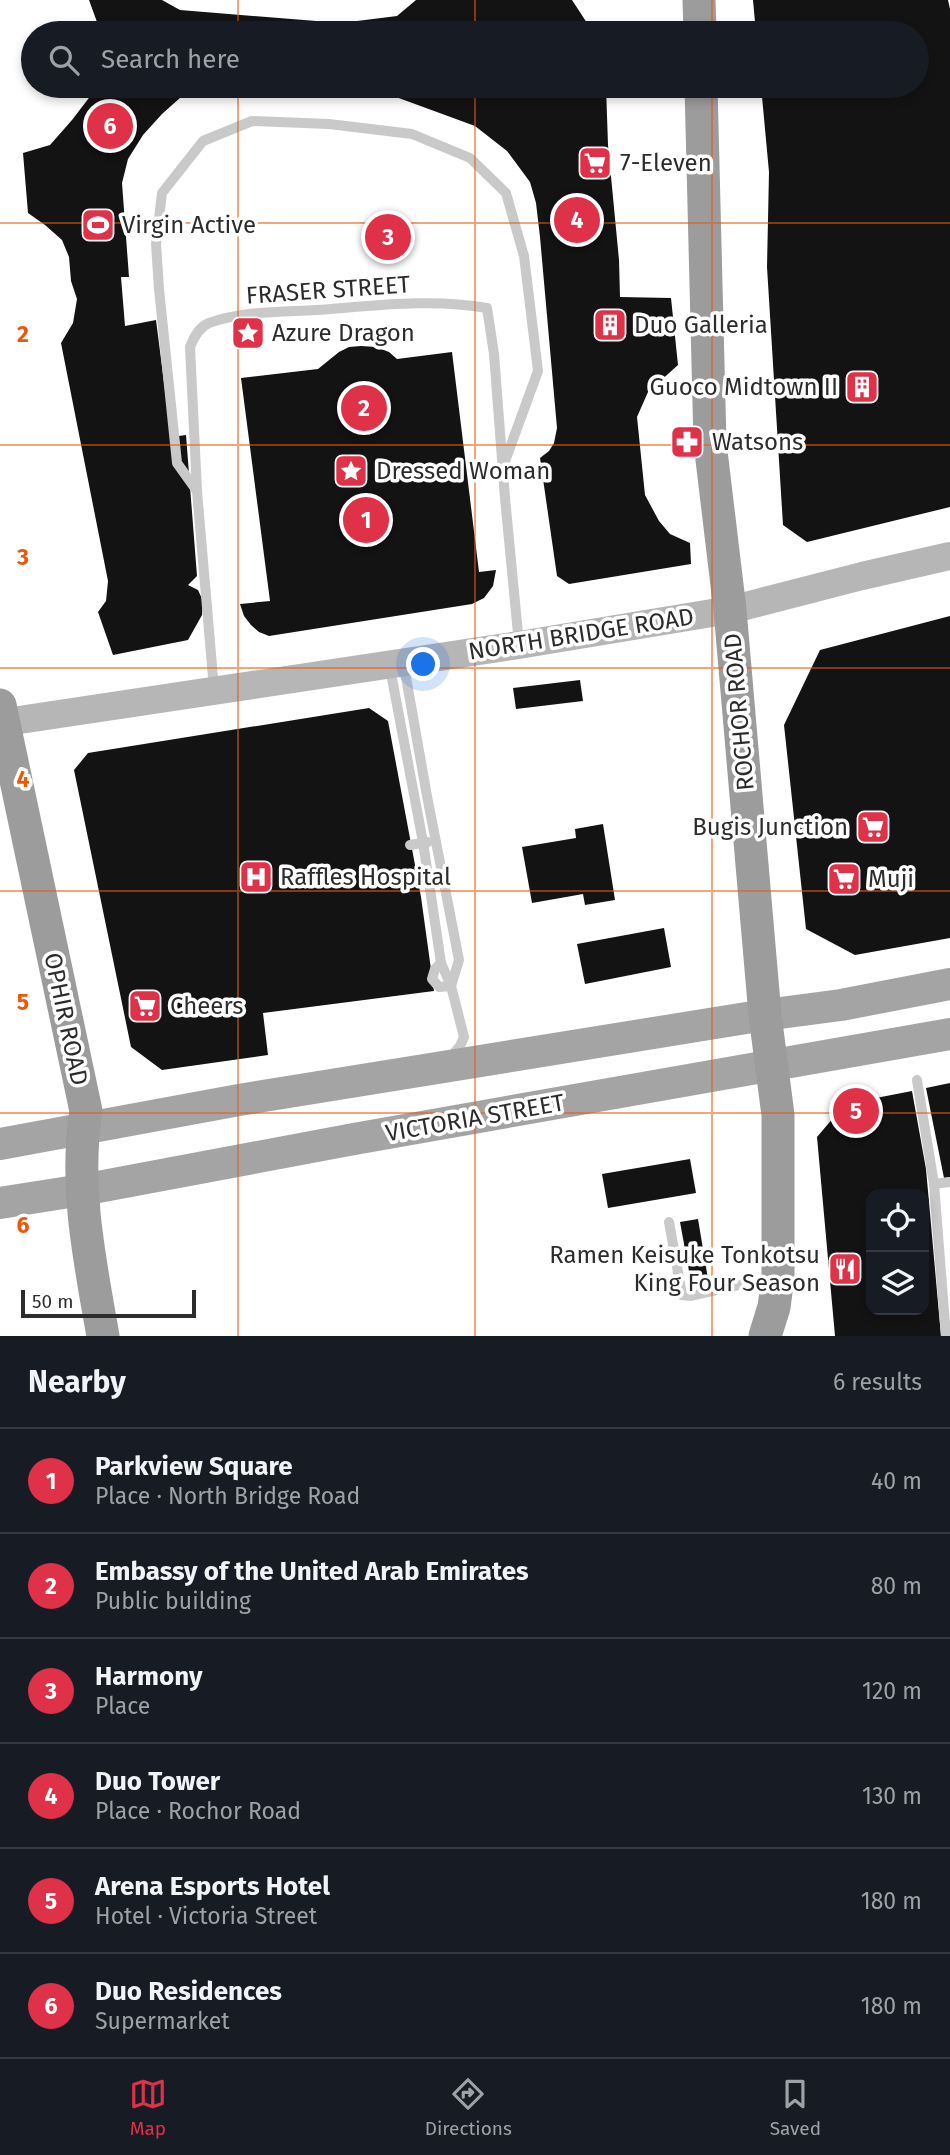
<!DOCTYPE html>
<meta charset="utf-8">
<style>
:root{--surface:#171b24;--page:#242831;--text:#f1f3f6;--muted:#9ea1a6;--line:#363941;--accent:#df3148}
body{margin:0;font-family:"Fira Sans",sans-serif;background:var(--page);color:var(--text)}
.controls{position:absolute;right:21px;bottom:21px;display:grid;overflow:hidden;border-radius:14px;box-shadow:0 4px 10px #0003}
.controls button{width:63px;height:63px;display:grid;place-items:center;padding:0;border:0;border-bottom:2px solid var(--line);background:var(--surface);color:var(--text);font:35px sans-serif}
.scale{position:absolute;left:21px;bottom:18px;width:175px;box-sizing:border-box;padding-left:7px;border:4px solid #2c2c2c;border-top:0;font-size:19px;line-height:24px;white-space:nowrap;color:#2c2c2c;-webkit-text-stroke:5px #fff;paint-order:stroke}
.you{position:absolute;left:424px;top:665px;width:24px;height:24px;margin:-18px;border:5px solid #fff;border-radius:50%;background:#1a73e8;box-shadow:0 0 0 10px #1a73e833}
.badge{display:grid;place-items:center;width:46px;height:46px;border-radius:50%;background:var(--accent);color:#fff;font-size:23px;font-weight:700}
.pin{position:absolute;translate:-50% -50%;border:4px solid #fff;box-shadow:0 2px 7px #0006}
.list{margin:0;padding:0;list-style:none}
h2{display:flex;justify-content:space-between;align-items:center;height:91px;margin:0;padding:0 28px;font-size:30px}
h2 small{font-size:23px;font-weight:400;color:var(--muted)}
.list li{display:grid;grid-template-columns:46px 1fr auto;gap:21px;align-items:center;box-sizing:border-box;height:105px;padding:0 28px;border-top:2px solid var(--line)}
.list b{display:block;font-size:26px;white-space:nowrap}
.list p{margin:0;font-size:23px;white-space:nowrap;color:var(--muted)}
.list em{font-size:23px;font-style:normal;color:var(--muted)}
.icon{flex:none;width:38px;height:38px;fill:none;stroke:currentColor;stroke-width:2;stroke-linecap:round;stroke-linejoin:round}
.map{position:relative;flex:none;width:950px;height:1336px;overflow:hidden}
.search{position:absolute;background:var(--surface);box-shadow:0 4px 10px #0003;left:21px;right:21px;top:21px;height:77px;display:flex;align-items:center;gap:18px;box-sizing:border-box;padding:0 24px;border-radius:38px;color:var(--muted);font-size:26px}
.sheet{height:721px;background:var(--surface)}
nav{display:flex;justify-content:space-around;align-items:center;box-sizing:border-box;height:98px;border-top:2px solid var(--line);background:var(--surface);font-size:19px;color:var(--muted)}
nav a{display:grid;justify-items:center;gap:4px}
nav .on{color:var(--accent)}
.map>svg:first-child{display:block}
.building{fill:#131313;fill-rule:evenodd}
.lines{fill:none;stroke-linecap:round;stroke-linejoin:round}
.service{stroke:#c9c9c9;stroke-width:10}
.secondary{stroke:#b6b6b6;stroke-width:28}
.primary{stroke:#a4a4a4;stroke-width:32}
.trunk{stroke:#9c9c9c;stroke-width:33}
.grid{fill:none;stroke:#e8590c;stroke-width:2;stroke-opacity:0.55}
.labels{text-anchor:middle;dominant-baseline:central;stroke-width:7;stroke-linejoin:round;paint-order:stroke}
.poi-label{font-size:24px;fill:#2c2c2c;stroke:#fff;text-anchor:start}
.street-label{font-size:24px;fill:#2c2c2c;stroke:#fff}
.grid-label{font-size:23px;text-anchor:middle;font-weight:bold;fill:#e8590c;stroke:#fff;stroke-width:7;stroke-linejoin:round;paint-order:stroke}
</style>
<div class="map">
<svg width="950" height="1336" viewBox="0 0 950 1336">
<rect width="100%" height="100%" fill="#fff"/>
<g class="building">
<polygon points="89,0 162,0 180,10 341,23 397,16 416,0 572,0 587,23 598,33 101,33"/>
<polygon points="753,0 948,0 950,9 950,507 807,542 783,525 767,267 769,172 761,86 917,86 917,33 756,33"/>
<polygon points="96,86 199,86 190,89 162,114 143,135 128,159 122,183 129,277 121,277 125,326 156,320 171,437 186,435 197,576 188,585 198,590 203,601 202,615 188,640 113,655 98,612 106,601 108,581 61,343 73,323 77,299 71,281 69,257 62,240 45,225 28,213 23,153 50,145 72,120 95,90"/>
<polygon points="366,86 606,86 608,145 619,260 620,297 671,298 678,365 648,392 637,417 645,495 659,521 670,534 690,543 691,564 569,584 557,576 540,458 549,451 554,443 557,428 540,237 536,203 530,182 507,151 475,126"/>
<polygon points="361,346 376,347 389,352 397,359 452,352 479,572 496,570 493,586 484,598 472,604 269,636 259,632 251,625 244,616 240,604 270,601 241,378 318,369 339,352 349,347"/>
<polygon points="950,616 950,938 855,955 806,929 784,725 820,650"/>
<polygon points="580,680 583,701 516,709 513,688"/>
<polygon points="369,708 388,721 421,897 434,991 263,1013 268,1055 162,1070 131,1047 74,770 88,753"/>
<polygon points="603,824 615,900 585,905 583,894 532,903 522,847 576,838 575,829"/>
<polygon points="664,928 671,967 585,984 577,944"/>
<polygon points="950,1083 950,1177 944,1178 926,1088"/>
<path d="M912,1091l14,78 15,167h-106l-18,-199 28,-33zM871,1194h53v116h-53z"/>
<polygon points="690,1159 696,1193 608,1208 602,1174"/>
<polygon points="698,1219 708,1279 691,1282 680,1222"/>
</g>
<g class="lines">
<g class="service">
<polyline points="197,491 177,463 159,289 156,244 162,193 203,141 252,121 329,124 412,134 470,158 506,193 524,256 538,371 504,464"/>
<polyline points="404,666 427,796 459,960 451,986 439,987 432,979 435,969 441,963"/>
<polyline points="390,668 423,842 441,963 451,986 464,1037 460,1046 451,1057"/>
<path d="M214,689l-17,-198 -7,-144c4,-10 9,-20 19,-24 33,-12 72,-11 107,-13 56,-4 115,-12 171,-2l7,46 11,144 14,146"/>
<polyline points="410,845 428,842"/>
<polyline points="917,1080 934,1184 946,1336"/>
<polyline points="934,1184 950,1182"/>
<polyline points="669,1222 682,1295 691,1296 774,1277"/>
</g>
<polyline class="secondary" points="0,723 519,645 730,610 862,576 950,556"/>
<g class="primary">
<polyline points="0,1144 239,1100 765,1015 841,1005 950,984"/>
<polyline points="0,1203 82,1190 354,1139 950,1034"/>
</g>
<g class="trunk">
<polyline points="699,0 700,33"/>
<polyline points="701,86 710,443 730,610 765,1015 778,1115 778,1277 774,1307 765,1336"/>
<path d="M0,705l86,406c-12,75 4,151 17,225"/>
</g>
</g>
<path class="grid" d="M238,0v33M475,0v33M712,0v33M238,86v1250M475,86v1250M712,86v1250M0,223h950M0,445h950M0,668h950M0,891h950M0,1113h950"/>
<defs>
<symbol id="supermarket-square" viewBox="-11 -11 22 22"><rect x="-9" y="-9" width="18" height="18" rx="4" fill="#df3148" stroke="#fff"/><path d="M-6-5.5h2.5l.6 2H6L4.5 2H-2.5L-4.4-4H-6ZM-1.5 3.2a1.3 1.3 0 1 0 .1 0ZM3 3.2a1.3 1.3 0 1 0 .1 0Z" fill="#fff"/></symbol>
<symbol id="stadium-square" viewBox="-11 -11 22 22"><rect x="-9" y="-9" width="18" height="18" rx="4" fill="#df3148" stroke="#fff"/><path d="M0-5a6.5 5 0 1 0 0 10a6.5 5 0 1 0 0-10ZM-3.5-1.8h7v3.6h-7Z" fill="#fff"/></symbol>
<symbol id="building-square" viewBox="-11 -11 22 22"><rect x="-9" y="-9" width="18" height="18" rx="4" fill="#df3148" stroke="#fff"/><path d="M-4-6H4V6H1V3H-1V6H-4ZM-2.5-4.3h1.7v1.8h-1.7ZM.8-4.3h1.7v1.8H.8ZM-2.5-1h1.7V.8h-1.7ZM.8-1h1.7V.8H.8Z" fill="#fff"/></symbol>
<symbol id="sight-square" viewBox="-11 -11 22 22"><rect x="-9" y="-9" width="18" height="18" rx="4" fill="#df3148" stroke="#fff"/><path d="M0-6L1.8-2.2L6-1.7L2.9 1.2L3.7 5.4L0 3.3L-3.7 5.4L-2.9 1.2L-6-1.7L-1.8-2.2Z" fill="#fff"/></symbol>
<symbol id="pharmacy-square" viewBox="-11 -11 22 22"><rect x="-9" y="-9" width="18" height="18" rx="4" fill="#df3148" stroke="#fff"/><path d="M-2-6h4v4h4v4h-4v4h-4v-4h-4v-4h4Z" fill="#fff"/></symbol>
<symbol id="hospital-square" viewBox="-11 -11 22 22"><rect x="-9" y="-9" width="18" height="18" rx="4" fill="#df3148" stroke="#fff"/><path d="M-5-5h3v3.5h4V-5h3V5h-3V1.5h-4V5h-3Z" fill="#fff"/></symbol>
<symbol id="restaurant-square" viewBox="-11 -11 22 22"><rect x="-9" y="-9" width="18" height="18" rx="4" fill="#df3148" stroke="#fff"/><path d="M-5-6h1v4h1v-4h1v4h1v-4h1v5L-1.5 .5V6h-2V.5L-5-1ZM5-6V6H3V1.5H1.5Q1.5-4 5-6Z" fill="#fff"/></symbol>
</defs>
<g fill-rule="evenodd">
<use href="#supermarket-square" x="576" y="144" width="38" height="38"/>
<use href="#stadium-square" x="79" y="206" width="38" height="38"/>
<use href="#building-square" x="591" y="306" width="38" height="38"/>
<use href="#sight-square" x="229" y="314" width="38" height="38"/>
<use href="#building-square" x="843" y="368" width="38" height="38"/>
<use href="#pharmacy-square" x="668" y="423" width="38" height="38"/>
<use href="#sight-square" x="332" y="452" width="38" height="38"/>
<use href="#supermarket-square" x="854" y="808" width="38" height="38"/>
<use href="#hospital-square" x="237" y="858" width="38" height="38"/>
<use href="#supermarket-square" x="825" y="860" width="38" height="38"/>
<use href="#supermarket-square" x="126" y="987" width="38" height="38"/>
<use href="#restaurant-square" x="826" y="1250" width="38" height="38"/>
</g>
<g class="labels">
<g class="poi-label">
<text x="620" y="163">7-Eleven</text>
<text x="122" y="225">Virgin Active</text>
<text x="634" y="325">Duo Galleria</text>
<text x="272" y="333">Azure Dragon</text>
<text x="838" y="387" text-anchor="end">Guoco Midtown II</text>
<text x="712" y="442">Watsons</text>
<text x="376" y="471">Dressed Woman</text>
<text x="848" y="827" text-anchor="end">Bugis Junction</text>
<text x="280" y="877">Raffles Hospital</text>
<text x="868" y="879">Muji</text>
<text x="170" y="1006">Cheers</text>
<text x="820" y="1255" text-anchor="end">Ramen Keisuke Tonkotsu<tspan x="820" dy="28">King Four Season</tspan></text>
</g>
<g class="street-label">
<text transform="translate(328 290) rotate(-4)">FRASER STREET</text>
<text transform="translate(581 634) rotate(-9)">NORTH BRIDGE ROAD</text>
<text transform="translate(739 712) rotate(-95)">ROCHOR ROAD</text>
<text transform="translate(66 1019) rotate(78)">OPHIR ROAD</text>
<text transform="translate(475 1118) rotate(-10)">VICTORIA STREET</text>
</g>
</g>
<g class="grid-label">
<text x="23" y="342">2</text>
<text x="23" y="565">3</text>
<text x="23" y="787">4</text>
<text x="23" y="1010">5</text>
<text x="23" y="1233">6</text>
</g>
</svg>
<div class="controls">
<button><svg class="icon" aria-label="locate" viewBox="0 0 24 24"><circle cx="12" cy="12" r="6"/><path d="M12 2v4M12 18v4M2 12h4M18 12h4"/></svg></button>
<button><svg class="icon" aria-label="layers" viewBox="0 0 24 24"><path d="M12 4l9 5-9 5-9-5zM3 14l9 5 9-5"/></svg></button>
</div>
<div class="scale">50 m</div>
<div class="you"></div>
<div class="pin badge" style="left:366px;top:520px">1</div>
<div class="pin badge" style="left:364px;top:408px">2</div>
<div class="pin badge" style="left:388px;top:237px">3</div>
<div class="pin badge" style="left:577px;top:220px">4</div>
<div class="pin badge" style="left:856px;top:1111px">5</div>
<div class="pin badge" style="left:110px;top:126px">6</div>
<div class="search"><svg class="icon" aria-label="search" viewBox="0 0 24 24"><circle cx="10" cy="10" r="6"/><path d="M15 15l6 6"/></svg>Search here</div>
</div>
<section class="sheet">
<h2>Nearby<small>6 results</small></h2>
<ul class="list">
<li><span class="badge">1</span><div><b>Parkview Square</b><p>Place · North Bridge Road</p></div><em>40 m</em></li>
<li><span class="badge">2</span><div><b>Embassy of the United Arab Emirates</b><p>Public building</p></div><em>80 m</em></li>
<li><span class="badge">3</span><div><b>Harmony</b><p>Place</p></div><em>120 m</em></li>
<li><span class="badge">4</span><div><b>Duo Tower</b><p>Place · Rochor Road</p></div><em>130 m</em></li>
<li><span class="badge">5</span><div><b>Arena Esports Hotel</b><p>Hotel · Victoria Street</p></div><em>180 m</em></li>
<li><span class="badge">6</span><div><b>Duo Residences</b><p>Supermarket</p></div><em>180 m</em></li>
</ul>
</section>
<nav>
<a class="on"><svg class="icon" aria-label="map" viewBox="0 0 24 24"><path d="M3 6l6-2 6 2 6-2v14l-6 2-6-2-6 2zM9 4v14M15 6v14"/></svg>Map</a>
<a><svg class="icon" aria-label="directions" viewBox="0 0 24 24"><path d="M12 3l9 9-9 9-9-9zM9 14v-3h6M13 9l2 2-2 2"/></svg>Directions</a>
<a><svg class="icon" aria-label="saved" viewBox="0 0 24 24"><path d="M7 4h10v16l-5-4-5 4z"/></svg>Saved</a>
</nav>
